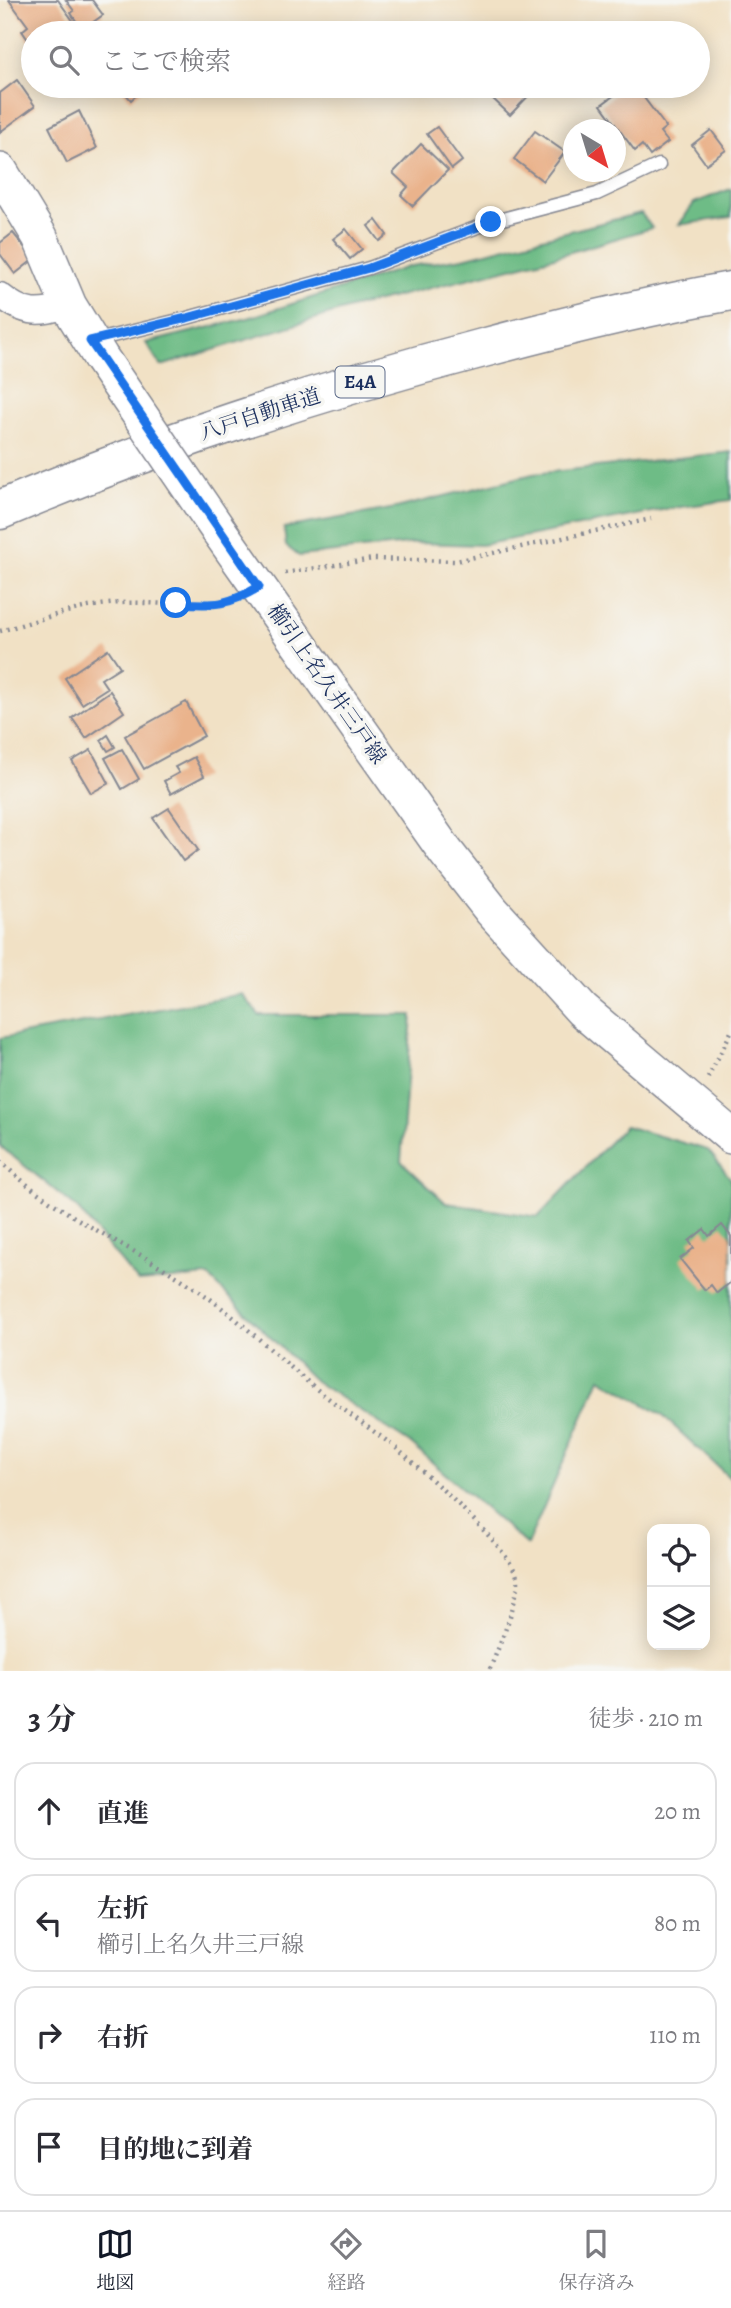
<!DOCTYPE html>
<html lang="ja">
<meta charset="utf-8">
<style>
:root{--surface:#fff;--page:#f2f2f3;--text:#2b2b33;--muted:#7c7c81;--line:#e1e1e2;--accent:#111827}
body{margin:0;font-family:Alegreya,"Noto Serif JP",serif;background:var(--page);color:var(--text)}
.controls{position:absolute;right:21px;bottom:21px;display:grid;overflow:hidden;border-radius:14px;box-shadow:0 4px 18px #0003}
.controls button{width:63px;height:63px;display:grid;place-items:center;padding:0;border:0;border-bottom:2px solid var(--line);background:var(--surface);color:var(--text);font:35px sans-serif}
.compass{position:absolute;left:563px;top:119px;width:63px;height:63px;border-radius:50%;background:var(--surface);box-shadow:0 4px 18px #0003;rotate:142deg}
.stop{position:absolute;width:21px;height:21px;margin:-16px;border:5px solid #1a73e8;border-radius:50%;background:#fff}
.stop.end{background:#1a73e8;border-color:#fff;box-shadow:0 2px 7px #0008}
.list{margin:0;padding:0;list-style:none}
h2{display:flex;justify-content:space-between;align-items:center;height:91px;margin:0;padding:0 28px;font-size:30px}
h2 small{font-size:23px;font-weight:400;color:var(--muted)}
.list li{display:grid;grid-template-columns:46px 1fr auto;gap:21px;align-items:center;box-sizing:border-box;height:98px;margin:0 14px 14px;padding:0 14px;border:2px solid var(--line);border-radius:21px}
.list b{display:block;font-size:26px;white-space:nowrap}
.list p{margin:0;font-size:23px;white-space:nowrap;color:var(--muted)}
.list em{font-size:23px;font-style:normal;color:var(--muted)}
.icon{flex:none;width:38px;height:38px;fill:none;stroke:currentColor;stroke-width:2;stroke-linecap:round;stroke-linejoin:round}
.map{position:relative;flex:none;width:731px;height:1671px;overflow:hidden}
.search{position:absolute;background:var(--surface);box-shadow:0 4px 18px #0003;left:21px;right:21px;top:21px;height:77px;display:flex;align-items:center;gap:18px;box-sizing:border-box;padding:0 24px;border-radius:38px;color:var(--muted);font-size:26px}
.sheet{height:539px;background:var(--surface)}
nav{display:flex;justify-content:space-around;align-items:center;box-sizing:border-box;height:98px;border-top:2px solid var(--line);background:var(--surface);font-size:19px;color:var(--muted)}
nav a{display:grid;justify-items:center;gap:4px}
nav .on{color:var(--accent)}
.map>svg:first-child{display:block}
.forest{fill:#6ebc86;stroke:#447672;stroke-width:2}
.building{fill:#eab38c}
.lines{fill:none;stroke-linecap:round;stroke-linejoin:round}
.service-casing{stroke:#868892;stroke-width:15}
.minor-casing{stroke:#868892;stroke-width:27}
.secondary-casing{stroke:#868892;stroke-width:38}
.motorway-casing{stroke:#868892;stroke-width:41}
.path{stroke:#868892;stroke-width:4.5;stroke-dasharray:2 5;stroke-linecap:butt}
.service{stroke:#fff;stroke-width:12}
.minor{stroke:#fff;stroke-width:24}
.secondary{stroke:#fff;stroke-width:35}
.motorway{stroke:#fff;stroke-width:38}
.secondary-bridge-casing{stroke:#868892;stroke-width:38;stroke-linecap:butt}
.secondary-bridge{stroke:#fff;stroke-width:35}
.route{stroke:#1a73e8;stroke-width:9}
.labels{text-anchor:middle;dominant-baseline:central;stroke-width:7;stroke-linejoin:round;paint-order:stroke}
.shield{fill:#f6f6f2;stroke:#5d6b8a;stroke-width:2}
.shield-label{font-size:19px;font-weight:bold;fill:#1b2f5e}
.street-label{font-size:21px;fill:#1b2f5e;stroke:#f6f6f2}
</style>
<div class="map">
<svg width="731" height="1671" viewBox="0 0 731 1671">
<rect width="100%" height="100%" fill="#f6f6f2"/>
<filter id="ink" filterUnits="userSpaceOnUse"><feTurbulence type="fractalNoise" baseFrequency=".0143" numOctaves="2"/><feDisplacementMap in="SourceGraphic" scale="14" xChannelSelector="R" yChannelSelector="G"/><feConvolveMatrix kernelMatrix="1 2 1 2 8 2 1 2 1" color-interpolation-filters="sRGB"/></filter>
<filter id="wash" filterUnits="userSpaceOnUse"><feTurbulence type="fractalNoise" baseFrequency=".00686" numOctaves="4" result="noise"/><feDisplacementMap in="SourceGraphic" scale="28" xChannelSelector="R" yChannelSelector="G"/><feGaussianBlur stdDeviation="1.57" result="paint"/><feColorMatrix in="noise" values="0 0 0 0 0 0 0 0 0 0 0 0 0 0 0 0 0 1.4 0 .05"/><feComposite in="paint" operator="in"/></filter>
<g filter="url(#wash)">
<rect width="100%" height="100%" fill="#f1e1c5"/>
<g class="forest">
<polygon points="731,189 731,217 679,225 694,203"/>
<polygon points="641,213 652,228 547,259 350,308 161,366 146,343 248,318 411,266 463,258"/>
<polygon points="731,452 731,500 667,509 481,545 417,543 299,556 286,546 284,528 396,508 533,474"/>
<polygon points="242,994 259,1015 412,1015 401,1161 446,1203 538,1217 625,1126 708,1150 731,1179 731,1479 662,1415 600,1378 527,1545 410,1443 315,1381 208,1276 138,1282 77,1208 0,1146 0,1038"/>
</g>
<g id="blocks">
<g class="building">
<polygon points="9,0 58,0 79,29 73,33 33,33 33,47 22,31 28,26"/>
<polygon points="66,0 92,0 103,15 82,30 71,13 74,11"/>
<polygon points="17,80 35,106 0,132 0,93"/>
<polygon points="119,86 140,86 143,89 131,100"/>
<polygon points="500,86 538,86 510,115 490,96"/>
<polygon points="627,86 635,86 666,127 660,132 668,142 650,156 642,145 635,151 601,105"/>
<polygon points="79,111 97,148 67,163 49,127"/>
<polygon points="437,127 462,161 452,169 427,134"/>
<polygon points="711,130 726,150 706,164 692,145"/>
<polygon points="535,131 565,152 543,181 514,159"/>
<polygon points="421,144 448,170 413,206 401,195 408,187 393,173"/>
<polygon points="376,220 387,235 379,241 368,226"/>
<polygon points="346,229 362,249 350,259 333,239"/>
<polygon points="13,233 34,259 15,274 0,254 0,243"/>
<polygon points="108,649 120,667 101,679 107,688 82,704 65,678"/>
<polygon points="110,691 124,712 86,738 72,718"/>
<polygon points="186,702 204,736 144,769 125,736"/>
<polygon points="108,735 115,747 108,751 101,740"/>
<polygon points="122,749 139,779 122,789 105,758"/>
<polygon points="91,750 109,783 91,793 72,761"/>
<polygon points="194,757 204,776 171,794 164,781 179,773 175,767"/>
<polygon points="169,808 198,850 183,861 153,818"/>
<polygon points="722,1225 731,1236 731,1282 717,1293 711,1285 705,1290 680,1259 694,1248 689,1241 704,1229 709,1236"/>
</g>
</g>
</g>
<g filter="url(#ink)">
<use href="#blocks" fill-opacity="0" stroke="#868892" stroke-width="2"/>
<g class="lines">
<defs>
<polyline id="service" points="92,341 187,318 369,268 491,222 597,194 659,165"/>
<path id="minor" d="M0,295c26,21 38,19 69,11"/>
<g id="secondary">
<polyline points="0,171 40,237 69,306 101,358"/>
<polyline points="219,531 445,851 492,911 582,1010 731,1136"/>
</g>
<path id="motorway" d="M0,510c156,-66 318,-119 483,-162 82,-22 164,-42 248,-57"/>
</defs>
<use href="#service" class="service-casing"/>
<use href="#minor" class="minor-casing"/>
<use href="#secondary" class="secondary-casing"/>
<use href="#motorway" class="motorway-casing"/>
<g class="path">
<polyline points="285,573 373,559 456,561 651,519"/>
<path d="M0,631c40,-11 80,-26 121,-28 37,-2 77,7 112,-3"/>
<polyline points="708,1078 731,1032"/>
<path d="M0,1161c57,55 130,84 195,127 38,26 72,59 107,89 28,24 59,45 89,67"/>
<path d="M396,1448c24,21 124,107 122,135 -3,26 -19,64 -29,88"/>
</g>
<use href="#service" class="service"/>
<use href="#minor" class="minor"/>
<use href="#secondary" class="secondary"/>
<use href="#motorway" class="motorway"/>
<defs>
<polyline id="secondary-bridge" points="101,358 219,531"/>
</defs>
<use href="#secondary-bridge" class="secondary-bridge-casing"/>
<use href="#secondary-bridge" class="secondary-bridge"/>
</g>
</g>
<g class="lines" filter="url(#ink)">
<path class="route" d="M176,603c38,2 49,4 83,-16l-169,-246 97,-23 182,-50 122,-46"/>
</g>
<g class="labels">
<rect class="shield" x="335.5" y="366.5" width="49" height="31" rx="5"/>
<g class="shield-label">
<text x="360" y="382">E4A</text>
</g>
<g class="street-label">
<text transform="translate(260 414) rotate(-18)">八戸自動車道</text>
<text transform="translate(327 684) rotate(55)">櫛引上名久井三戸線</text>
</g>
</g>
</svg>
<div class="controls">
<button><svg class="icon" aria-label="locate" viewBox="0 0 24 24"><circle cx="12" cy="12" r="6"/><path d="M12 2v4M12 18v4M2 12h4M18 12h4"/></svg></button>
<button><svg class="icon" aria-label="layers" viewBox="0 0 24 24"><path d="M12 4l9 5-9 5-9-5zM3 14l9 5 9-5"/></svg></button>
</div>
<svg class="compass" viewBox="-18 -18 36 36"><path d="M0-13l5 13h-10z" fill="#e53935"/><path d="M0 13l5-13h-10z" fill="#7c7c81"/></svg>
<div class="stop" style="left:176px;top:603px"></div>
<div class="stop end" style="left:491px;top:222px"></div>
<div class="search"><svg class="icon" aria-label="search" viewBox="0 0 24 24"><circle cx="10" cy="10" r="6"/><path d="M15 15l6 6"/></svg>ここで検索</div>
</div>
<section class="sheet">
<h2>3 分<small>徒歩 · 210 m</small></h2>
<ul class="list">
<li><svg class="icon" aria-label="ahead" viewBox="0 0 24 24"><path d="M12 20V5M6 11l6-6 6 6"/></svg><div><b>直進</b></div><em>20 m</em></li>
<li><svg class="icon" aria-label="left" viewBox="0 0 24 24"><path d="M17 20v-9H6M10 6l-5 5 5 5"/></svg><div><b>左折</b><p>櫛引上名久井三戸線</p></div><em>80 m</em></li>
<li><svg class="icon" aria-label="right" viewBox="0 0 24 24"><path d="M7 20v-9h11M14 6l5 5-5 5"/></svg><div><b>右折</b></div><em>110 m</em></li>
<li><svg class="icon" aria-label="arrive" viewBox="0 0 24 24"><path d="M6 21V4h12l-3 4 3 4H6"/></svg><div><b>目的地に到着</b></div></li>
</ul>
</section>
<nav>
<a class="on"><svg class="icon" aria-label="map" viewBox="0 0 24 24"><path d="M3 6l6-2 6 2 6-2v14l-6 2-6-2-6 2zM9 4v14M15 6v14"/></svg>地図</a>
<a><svg class="icon" aria-label="directions" viewBox="0 0 24 24"><path d="M12 3l9 9-9 9-9-9zM9 14v-3h6M13 9l2 2-2 2"/></svg>経路</a>
<a><svg class="icon" aria-label="saved" viewBox="0 0 24 24"><path d="M7 4h10v16l-5-4-5 4z"/></svg>保存済み</a>
</nav>
